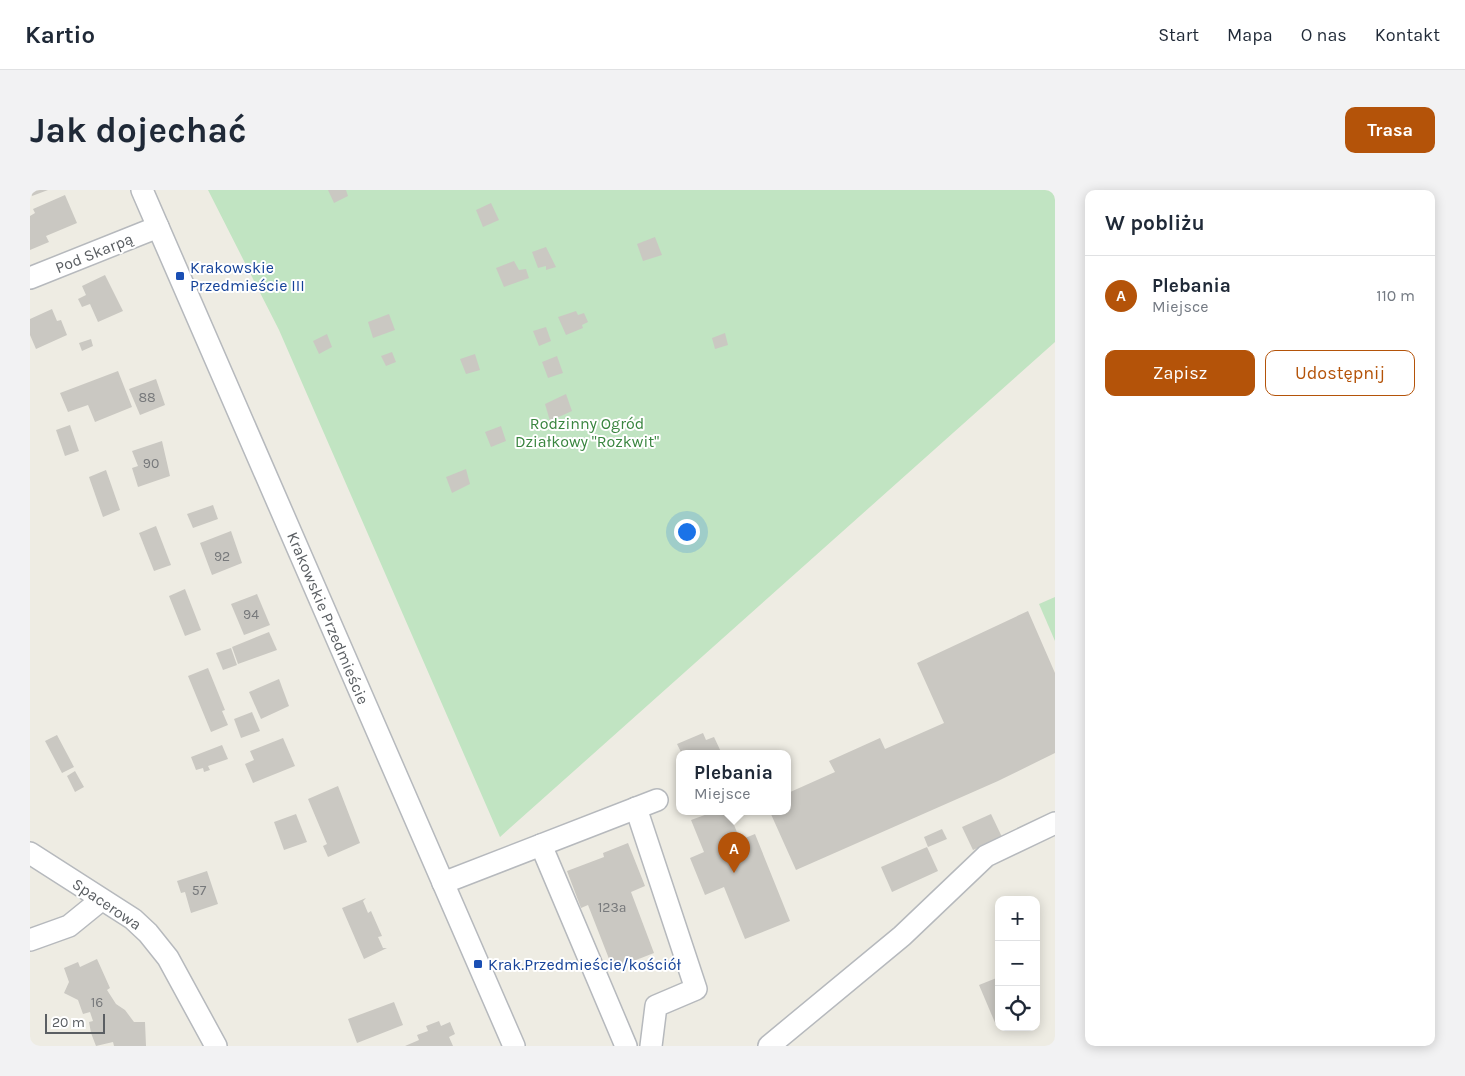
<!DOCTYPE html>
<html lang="pl">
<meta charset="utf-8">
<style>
:root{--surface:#fff;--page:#f2f2f3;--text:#1f2937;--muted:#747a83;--line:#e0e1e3;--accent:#b45309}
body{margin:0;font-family:Karla,sans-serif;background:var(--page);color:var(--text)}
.controls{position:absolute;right:15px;bottom:15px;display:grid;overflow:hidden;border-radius:10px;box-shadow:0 2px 12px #0003}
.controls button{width:45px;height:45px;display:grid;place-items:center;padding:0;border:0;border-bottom:1px solid var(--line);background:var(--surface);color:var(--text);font:25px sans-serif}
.scale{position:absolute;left:15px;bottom:12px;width:60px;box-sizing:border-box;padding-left:5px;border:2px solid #5b5f63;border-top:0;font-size:14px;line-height:18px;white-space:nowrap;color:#5b5f63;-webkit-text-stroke:4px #fff;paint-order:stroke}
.you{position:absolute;left:656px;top:341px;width:18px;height:18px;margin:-12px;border:4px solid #fff;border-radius:50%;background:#1a73e8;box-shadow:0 0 0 8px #1a73e833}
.badge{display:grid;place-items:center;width:32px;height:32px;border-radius:50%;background:var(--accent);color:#fff;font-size:16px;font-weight:700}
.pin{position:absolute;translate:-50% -41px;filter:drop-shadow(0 1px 2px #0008)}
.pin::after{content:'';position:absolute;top:26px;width:18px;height:15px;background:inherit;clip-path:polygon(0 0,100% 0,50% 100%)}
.popup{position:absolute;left:646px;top:560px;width:115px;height:65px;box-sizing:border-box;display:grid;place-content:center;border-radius:10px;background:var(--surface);filter:drop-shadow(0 1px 4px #0005);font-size:16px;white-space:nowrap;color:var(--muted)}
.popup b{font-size:19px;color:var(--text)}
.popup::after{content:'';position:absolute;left:50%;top:100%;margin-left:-10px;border:10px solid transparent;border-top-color:var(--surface)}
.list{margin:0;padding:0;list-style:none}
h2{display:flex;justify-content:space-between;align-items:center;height:65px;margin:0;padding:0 20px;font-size:21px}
h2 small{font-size:16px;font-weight:400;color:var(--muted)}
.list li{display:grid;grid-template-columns:32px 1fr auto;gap:15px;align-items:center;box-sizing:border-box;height:80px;padding:0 20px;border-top:1px solid var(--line)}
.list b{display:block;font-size:19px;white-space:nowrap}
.list p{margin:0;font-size:16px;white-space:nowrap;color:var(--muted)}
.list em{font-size:16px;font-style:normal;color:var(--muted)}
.actions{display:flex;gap:10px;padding:15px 20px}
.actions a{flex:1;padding:11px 0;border:1px solid var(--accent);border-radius:10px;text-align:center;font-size:18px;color:var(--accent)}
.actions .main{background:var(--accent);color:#fff}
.icon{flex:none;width:28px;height:28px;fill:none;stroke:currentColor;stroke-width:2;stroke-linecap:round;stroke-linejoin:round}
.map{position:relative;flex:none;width:1025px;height:856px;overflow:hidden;border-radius:10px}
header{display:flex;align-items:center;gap:30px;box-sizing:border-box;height:70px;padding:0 25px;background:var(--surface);border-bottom:1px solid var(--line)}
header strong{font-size:24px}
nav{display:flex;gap:28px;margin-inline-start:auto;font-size:18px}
.intro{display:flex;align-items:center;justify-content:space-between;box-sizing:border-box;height:120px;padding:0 30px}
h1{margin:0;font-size:35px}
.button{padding:12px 22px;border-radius:10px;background:var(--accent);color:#fff;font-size:18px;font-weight:700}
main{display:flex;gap:30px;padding:0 30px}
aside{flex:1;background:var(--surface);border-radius:10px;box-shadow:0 2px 12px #0003}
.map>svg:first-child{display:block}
.green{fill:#c1e4c2}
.building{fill:#cac8c2}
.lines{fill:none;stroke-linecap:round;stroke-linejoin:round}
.minor-casing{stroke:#b6b9bd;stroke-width:24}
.minor{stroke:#fff;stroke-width:21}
.transit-dot{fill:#1a4fb4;stroke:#fff;stroke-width:2}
.labels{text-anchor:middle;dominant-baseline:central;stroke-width:4;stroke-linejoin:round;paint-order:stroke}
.number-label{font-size:14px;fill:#77797b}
.street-label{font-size:16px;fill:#5b5f63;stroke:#fff}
.transit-label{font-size:16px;fill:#164399;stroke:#fff;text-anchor:start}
.park-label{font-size:16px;fill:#39853f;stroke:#fff}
</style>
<header>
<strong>Kartio</strong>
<nav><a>Start</a><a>Mapa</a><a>O nas</a><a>Kontakt</a></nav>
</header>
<div class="intro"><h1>Jak dojechać</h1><a class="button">Trasa</a></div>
<main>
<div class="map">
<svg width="1025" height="856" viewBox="0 0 1025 856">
<rect width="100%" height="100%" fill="#eeece3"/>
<g class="green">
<polygon points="178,0 1025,0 1025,152 470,647 249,140"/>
<polygon points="1025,407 1025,451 1009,414"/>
</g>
<g class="building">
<polygon points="0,0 18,0 2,6"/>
<polygon points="298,0 316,0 318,6 304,13"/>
<polygon points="35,5 47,33 16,46 19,52 0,60 0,26 5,23 3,19"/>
<polygon points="461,13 469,30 453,37 446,20"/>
<polygon points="625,47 632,65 613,71 607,54"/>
<polygon points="516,57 526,77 516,80 516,76 508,78 502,62"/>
<polygon points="484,71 489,80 496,79 499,88 474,97 466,78"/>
<polygon points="75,85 93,121 68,132 60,114 52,117 48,109 56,105 52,96"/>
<polygon points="22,119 27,131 31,130 37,145 6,159 0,145 0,129"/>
<polygon points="546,121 548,125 554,123 558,132 552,135 553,138 536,145 528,127"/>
<polygon points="359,124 365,140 343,148 338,132"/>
<polygon points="516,137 521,151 509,156 503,141"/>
<polygon points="695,143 698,155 685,159 682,148"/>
<polygon points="297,144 302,157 289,164 283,151"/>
<polygon points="61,149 63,156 52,161 49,153"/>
<polygon points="362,162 366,172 356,176 351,166"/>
<polygon points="445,164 450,180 436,184 430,169"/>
<polygon points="527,166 533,183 518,188 512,172"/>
<polygon points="88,181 102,217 65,232 58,215 38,222 30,203"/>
<polygon points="126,189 135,215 110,225 99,199"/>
<polygon points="536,204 542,221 520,231 515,214"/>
<polygon points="40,235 49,261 35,266 26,240"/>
<polygon points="471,236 476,251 461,257 455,242"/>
<polygon points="132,251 140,286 108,297 102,278 108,276 102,261"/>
<polygon points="436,279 440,294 422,303 416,287"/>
<polygon points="76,280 90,320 73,327 59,287"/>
<polygon points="183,315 188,329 163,338 157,324"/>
<polygon points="126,336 141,375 124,381 109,343"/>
<polygon points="201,341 212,373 182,385 170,353"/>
<polygon points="155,399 171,440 155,446 139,406"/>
<polygon points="227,404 240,435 214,445 201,414"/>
<polygon points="998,421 1025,483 1025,563 968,591 766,680 740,622 758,622 758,603 805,582 799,571 850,548 855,559 914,533 887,473"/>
<polygon points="239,442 247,460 208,474 202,457"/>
<polygon points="201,458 207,475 193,480 186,463"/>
<polygon points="178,478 195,520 192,521 198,535 181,542 158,486"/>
<polygon points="249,489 259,516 231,529 219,502"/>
<polygon points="222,522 230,541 211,548 204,529"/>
<polygon points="673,543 676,550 684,547 692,564 652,564 647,554"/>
<polygon points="27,545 44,577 32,583 15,551"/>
<polygon points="253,548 265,576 223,593 215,574 224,570 220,561"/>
<polygon points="192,555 198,569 178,576 180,580 174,582 173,578 166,580 161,567"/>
<polygon points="45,581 54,597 45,602 37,586"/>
<polygon points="308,596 330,653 298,667 293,656 297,654 278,609"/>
<polygon points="683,622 699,622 710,650 725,644 760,731 715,749 694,697 675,705 660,668 674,662 661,630"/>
<polygon points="266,624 277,652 254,660 244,632"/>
<polygon points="961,624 972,647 943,660 932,637"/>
<polygon points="912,639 917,649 898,657 894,647"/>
<polygon points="598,653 615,696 601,702 624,763 583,779 558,715 551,718 537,681 574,667 573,663"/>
<polygon points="897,657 908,681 862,702 851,677"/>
<polygon points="177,681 188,714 161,723 155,702 151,703 147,691"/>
<polygon points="336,708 333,711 338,723 341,721 352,746 348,747 353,758 357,758 334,769 312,718"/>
<polygon points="67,769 80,798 77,800 86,814 95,820 104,832 115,832 116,856 84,856 83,852 66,856 61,843 59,832 63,831 60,822 53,824 48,810 34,803 39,792 34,778 48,772 50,777"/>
<polygon points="969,787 969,834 966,835 949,795"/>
<polygon points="364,812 373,835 327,853 318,829"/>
<polygon points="409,831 411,836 420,832 425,844 419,847 423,856 375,856 389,850 387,845 398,841 396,836"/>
</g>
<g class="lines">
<defs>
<g id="minor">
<polyline points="112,0 484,856"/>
<polyline points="0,88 128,37"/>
<polyline points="606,618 666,799 626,816 621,856"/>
<polyline points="511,655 596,856"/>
<polyline points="0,663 103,729 118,743 138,768 186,856"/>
<polyline points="413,693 627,610"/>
<polyline points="0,750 39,736 71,710"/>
<polyline points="739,856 872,746 956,666 1025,633"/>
</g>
</defs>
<use href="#minor" class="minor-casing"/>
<use href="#minor" class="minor"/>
</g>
<g class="transit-dot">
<rect x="145" y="81" width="10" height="10" rx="2.5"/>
<rect x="443" y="769" width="10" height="10" rx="2.5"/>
</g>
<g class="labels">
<g class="number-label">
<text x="117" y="207">88</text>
<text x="121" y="273">90</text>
<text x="192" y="366">92</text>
<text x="221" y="424">94</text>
<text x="169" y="700">57</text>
<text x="582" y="717">123a</text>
<text x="67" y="812">16</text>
</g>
<g class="street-label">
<text transform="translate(64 63) rotate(-22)">Pod Skarpą</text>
<text transform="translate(298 428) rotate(67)">Krakowskie Przedmieście</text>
<text transform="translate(77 714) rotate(34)">Spacerowa</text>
</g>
<g class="transit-label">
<text x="160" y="77">Krakowskie<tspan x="160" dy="18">Przedmieście III</tspan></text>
<text x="458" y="774">Krak.Przedmieście/kościół</text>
</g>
<g class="park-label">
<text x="557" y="233">Rodzinny Ogród<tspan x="557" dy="18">Działkowy "Rozkwit"</tspan></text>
</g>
</g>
</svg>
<div class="controls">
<button>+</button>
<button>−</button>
<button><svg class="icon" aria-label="locate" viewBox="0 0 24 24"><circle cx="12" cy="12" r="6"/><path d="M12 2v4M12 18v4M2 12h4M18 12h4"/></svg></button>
</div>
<div class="scale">20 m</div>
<div class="you"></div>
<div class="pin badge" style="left:704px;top:683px">A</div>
<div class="popup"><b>Plebania</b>Miejsce</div>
</div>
<aside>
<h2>W pobliżu<small></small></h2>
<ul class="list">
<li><span class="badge">A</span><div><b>Plebania</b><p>Miejsce</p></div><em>110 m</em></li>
</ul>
<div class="actions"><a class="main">Zapisz</a><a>Udostępnij</a></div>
</aside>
</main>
